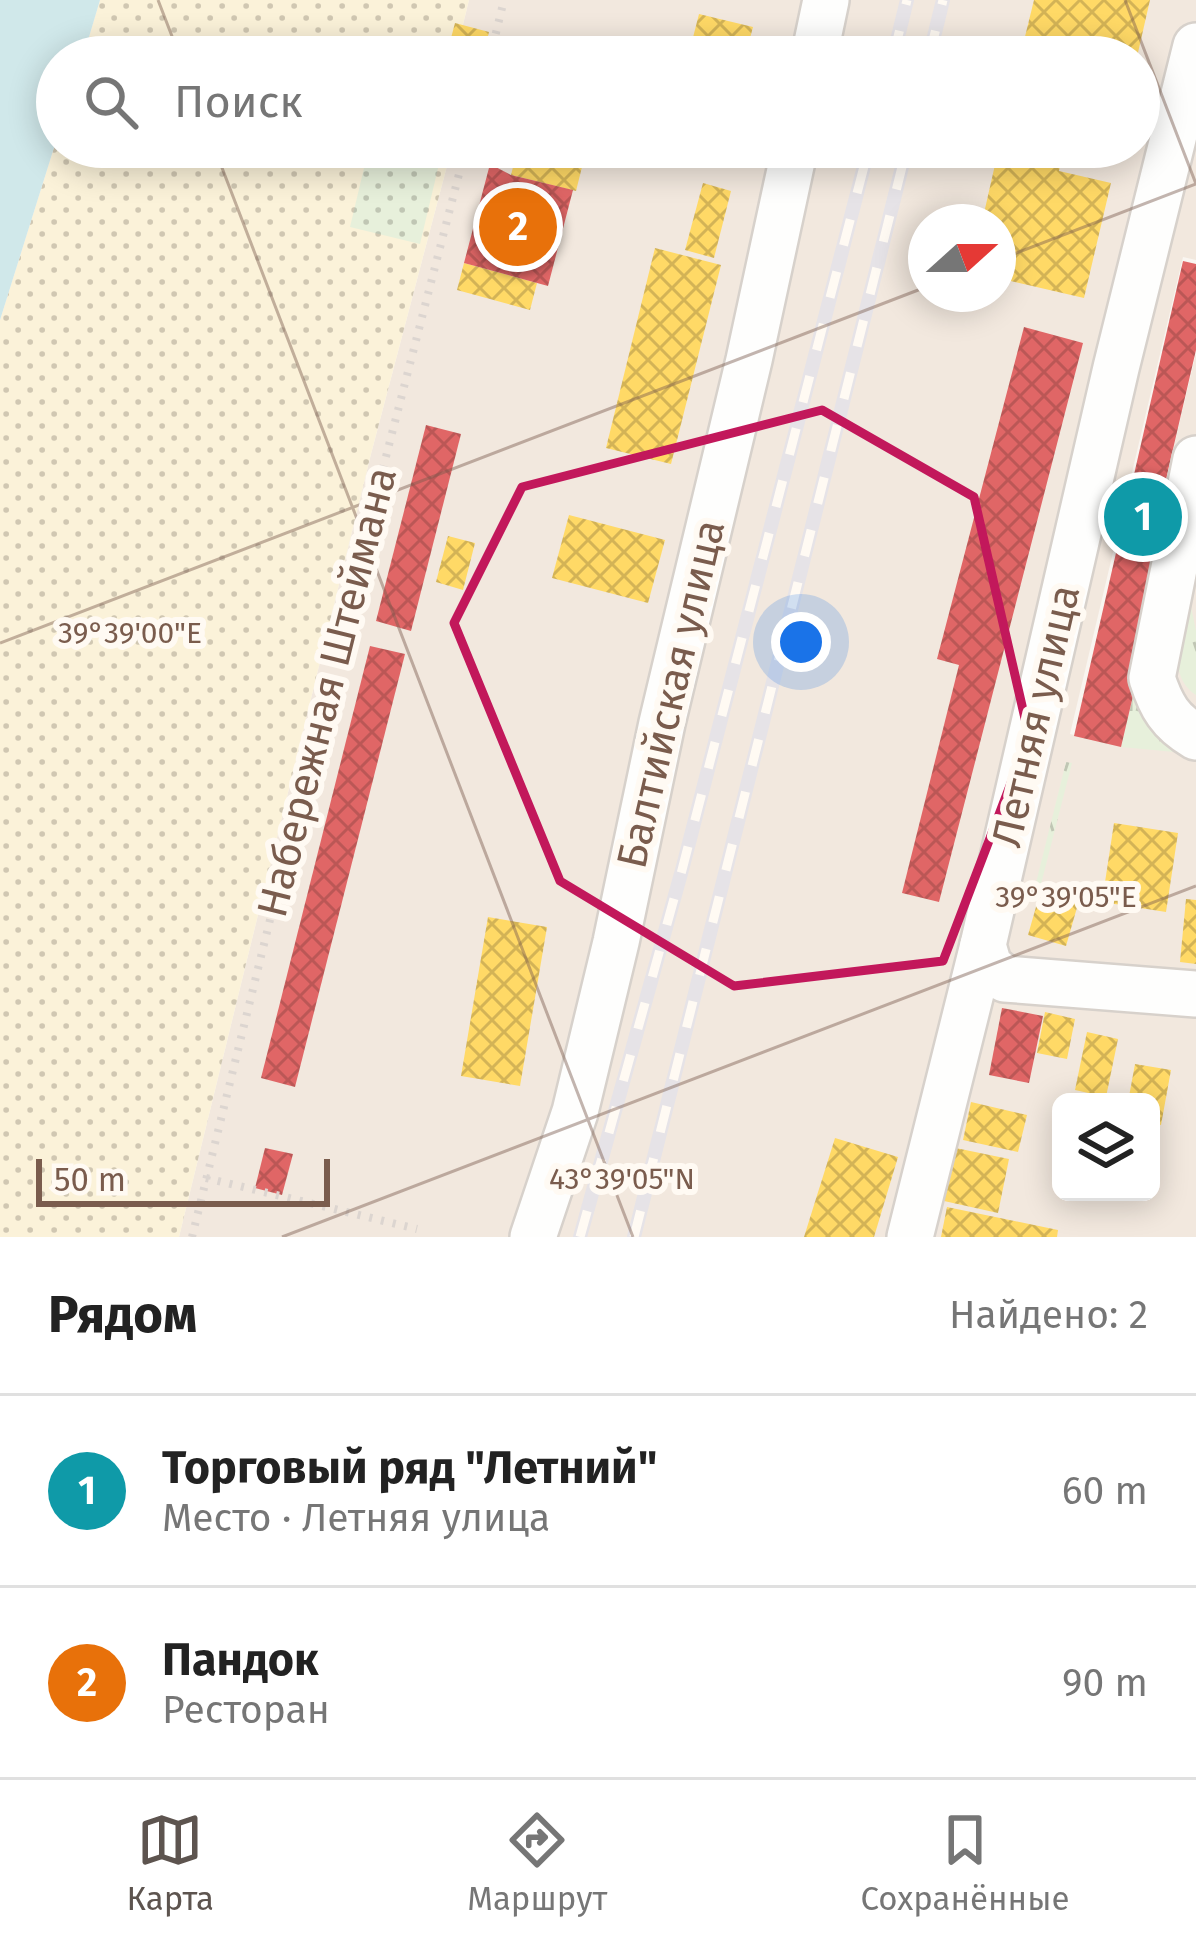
<!DOCTYPE html>
<html lang="ru">
<meta charset="utf-8">
<style>
:root{--surface:#fff;--page:#f2f2f2;--text:#222;--muted:#767676;--line:#e0e0e0;--accent:#5d544f}
body{margin:0;font-family:"Fira Sans",sans-serif;background:var(--page);color:var(--text)}
.controls{position:absolute;right:36px;bottom:36px;display:grid;overflow:hidden;border-radius:18px;box-shadow:0 6px 30px #0003}
.controls button{width:108px;height:108px;display:grid;place-items:center;padding:0;border:0;border-bottom:3px solid var(--line);background:var(--surface);color:var(--text);font:60px sans-serif}
.compass{position:absolute;left:908px;top:204px;width:108px;height:108px;border-radius:50%;background:var(--surface);box-shadow:0 6px 30px #0003;rotate:69deg}
.scale{position:absolute;left:36px;bottom:30px;width:294px;box-sizing:border-box;padding-left:12px;border:6px solid #7a5c4d;border-top:0;font-size:33px;line-height:42px;white-space:nowrap;color:#7a5c4d;-webkit-text-stroke:9px #fffaf3;paint-order:stroke}
.you{position:absolute;left:801px;top:642px;width:42px;height:42px;margin:-30px;border:9px solid #fff;border-radius:50%;background:#1a73e8;box-shadow:0 0 0 18px #1a73e833}
.badge{display:grid;place-items:center;width:78px;height:78px;border-radius:50%;background:var(--accent);color:#fff;font-size:39px;font-weight:700}
.pin{position:absolute;translate:-50% -50%;border:6px solid #fff;box-shadow:0 3px 12px #0006}
.list{margin:0;padding:0;list-style:none}
h2{display:flex;justify-content:space-between;align-items:center;height:156px;margin:0;padding:0 48px;font-size:51px}
h2 small{font-size:39px;font-weight:400;color:var(--muted)}
.list li{display:grid;grid-template-columns:78px 1fr auto;gap:36px;align-items:center;box-sizing:border-box;height:192px;padding:0 48px;border-top:3px solid var(--line)}
.list b{display:block;font-size:45px;white-space:nowrap}
.list p{margin:0;font-size:39px;white-space:nowrap;color:var(--muted)}
.list em{font-size:39px;font-style:normal;color:var(--muted)}
.icon{flex:none;width:66px;height:66px;fill:none;stroke:currentColor;stroke-width:2;stroke-linecap:round;stroke-linejoin:round}
.map{position:relative;flex:none;width:1196px;height:1237px;overflow:hidden}
.search{position:absolute;background:var(--surface);box-shadow:0 6px 30px #0003;left:36px;right:36px;top:36px;height:132px;display:flex;align-items:center;gap:30px;box-sizing:border-box;padding:0 42px;border-radius:66px;color:var(--muted);font-size:45px}
.sheet{height:540px;background:var(--surface)}
nav{display:flex;justify-content:space-around;align-items:center;box-sizing:border-box;height:168px;border-top:3px solid var(--line);background:var(--surface);font-size:33px;color:var(--muted)}
nav a{display:grid;justify-items:center;gap:6px}
nav .on{color:var(--accent)}
.map>svg:first-child{display:block}
.residential{fill:#f2e8de;fill-rule:evenodd}
.grass{fill:url(#grass-tufts)}
.sand{fill:url(#sand-dots)}
.park{fill:url(#park-dots)}
.water{fill:#d0e8ea}
.homes{fill:url(#homes-cross-hatch)}
.shops{fill:url(#shops-cross-hatch)}
.lines{fill:none;stroke-linecap:round;stroke-linejoin:round}
.minor-casing{stroke:#d7d1cb;stroke-width:50}
.path{stroke:#dcd5d0;stroke-width:8;stroke-dasharray:3 9;stroke-linecap:butt}
.minor{stroke:#fefefd;stroke-width:45}
.rail-casing{stroke:#e6e3e7;stroke-width:14}
.rail{stroke:#fffaf3;stroke-width:9;stroke-dasharray:27;stroke-linecap:butt}
.marked{fill:none;stroke:#c2185b;stroke-width:9;stroke-linejoin:round}
.ticks{fill:none;stroke:#7a5c4d;stroke-width:3;stroke-opacity:0.45}
.labels{text-anchor:middle;dominant-baseline:central;stroke-width:12;stroke-linejoin:round;paint-order:stroke}
.street-label{font-size:42px;fill:#7a5c4d;stroke:#fffaf3}
.ticks-label{font-size:30px;text-anchor:middle;fill:#7a5c4d;stroke:#fffaf3;stroke-width:12;stroke-linejoin:round;paint-order:stroke}
</style>
<div class="map">
<svg width="1196" height="1237" viewBox="0 0 1196 1237">
<defs>
<pattern id="grass-tufts" width="24" height="20" patternUnits="userSpaceOnUse" patternTransform="scale(3)"><rect width="24" height="20" fill="#e7f0db"/><path d="M3 7l-1-3M5 7V3M7 7l1-3M15 17l-1-3M17 17v-4M19 17l1-3" fill="none" stroke="#c0c6b4"/></pattern>
<pattern id="sand-dots" width="8" height="8" patternUnits="userSpaceOnUse" patternTransform="scale(3)"><rect width="8" height="8" fill="#fbf2d9"/><path d="M2 2h.1M6 6h.1" fill="none" stroke="#d0c7b2" stroke-width="1.8" stroke-linecap="round"/></pattern>
<pattern id="park-dots" width="8" height="8" patternUnits="userSpaceOnUse" patternTransform="scale(3)"><rect width="8" height="8" fill="#e7f0db"/><path d="M2 2h.1M6 6h.1" fill="none" stroke="#c0c6b4" stroke-width="1.8" stroke-linecap="round"/></pattern>
<pattern id="homes-cross-hatch" width="8" height="8" patternUnits="userSpaceOnUse" patternTransform="scale(3)"><rect width="8" height="8" fill="#ffd966"/><path d="M0 0l8 8M0 8l8-8" fill="none" stroke="#d3b356"/></pattern>
<pattern id="shops-cross-hatch" width="8" height="8" patternUnits="userSpaceOnUse" patternTransform="scale(3)"><rect width="8" height="8" fill="#e06666"/><path d="M0 0l8 8M0 8l8-8" fill="none" stroke="#bb5756"/></pattern>
</defs>
<rect width="100%" height="100%" fill="#f9f5f0"/>
<path class="residential" d="M469,0h727v260l-13,-3 -113,477 51,12 46,-199 -16,-4 45,-190v884h-1017l192,-783 81,-307h687v-90h-684zM926,222h72v72h-72zM1061,1102h90v90h-90z"/>
<g class="grass">
<path d="M1190,601l6,30v64c-32,-22 -13,-63 -6,-94z"/>
<polygon points="1138,676 1196,754 1121,747"/>
<polygon points="1066,762 1072,763 1039,892 1034,891"/>
</g>
<g class="sand">
<polygon points="100,0 469,0 455,57 83,57"/>
<polygon points="57,138 57,147 452,147 371,454 179,1237 0,1237 0,320"/>
</g>
<polygon class="park" points="369,147 439,164 420,244 350,227"/>
<polygon class="water" points="0,0 100,0 83,57 57,57 57,138 0,320"/>
<g class="homes">
<polygon points="1034,0 1150,0 1137,57 1020,57"/>
<polygon points="699,14 753,27 745,57 688,57"/>
<polygon points="455,23 489,32 483,57 446,57"/>
<polygon points="518,147 587,147 576,191 511,175"/>
<polygon points="999,147 1064,147 1059,171 1111,183 1084,298 998,278 998,222 982,222"/>
<polygon points="703,183 731,191 714,258 685,250"/>
<polygon points="655,248 721,265 671,464 606,448"/>
<polygon points="464,263 537,283 530,310 457,290"/>
<polygon points="569,515 665,540 648,603 552,578"/>
<polygon points="448,536 475,543 463,590 436,582"/>
<polygon points="1114,823 1178,833 1166,912 1102,902"/>
<polygon points="1040,893 1078,904 1066,946 1028,935"/>
<polygon points="1186,899 1196,900 1196,964 1180,962"/>
<polygon points="488,917 547,927 520,1086 461,1076"/>
<polygon points="1045,1012 1075,1019 1067,1059 1037,1053"/>
<polygon points="1087,1032 1118,1039 1106,1097 1075,1090"/>
<polygon points="1135,1064 1171,1070 1161,1125 1151,1123 1151,1102 1128,1102"/>
<polygon points="971,1102 1027,1115 1018,1152 963,1140"/>
<polygon points="835,1138 898,1157 874,1237 804,1237"/>
<polygon points="946,1146 1009,1159 998,1213 935,1199"/>
<polygon points="947,1207 1058,1230 1057,1237 941,1237"/>
</g>
<g class="shops">
<polygon points="490,164 511,175 573,190 548,286 464,263"/>
<polygon points="1183,261 1196,264 1196,350 1164,488 1169,489 1168,547 1121,747 1074,736"/>
<polygon points="1024,327 1083,343 939,902 902,893 959,665 937,659"/>
<polygon points="426,425 461,434 411,631 376,621"/>
<polygon points="370,646 405,654 295,1087 261,1078"/>
<polygon points="1002,1008 1043,1016 1029,1083 989,1075"/>
<polygon points="265,1148 293,1154 282,1195 255,1188"/>
</g>
<g class="lines">
<defs>
<g id="minor">
<polyline points="1196,46 1116,368 983,945 989,966 1005,979 1196,994"/>
<polyline points="814,57 826,0"/>
<path d="M1196,459l-44,219c9,28 18,44 44,59"/>
<polyline points="533,1237 575,1112 616,942 662,723 749,360 795,147"/>
<polyline points="910,1237 983,945"/>
</g>
</defs>
<use href="#minor" class="minor-casing"/>
<g class="path">
<polyline points="490,57 504,0"/>
<polyline points="206,1178 417,1229"/>
<polyline points="192,1237 343,623 466,147"/>
</g>
<use href="#minor" class="minor"/>
<defs>
<g id="rail">
<polyline points="893,57 907,0"/>
<polyline points="929,57 943,0"/>
<polyline points="580,1237 682,870 869,147"/>
<polyline points="634,1237 907,147"/>
</g>
</defs>
<use href="#rail" class="rail-casing"/>
<use href="#rail" class="rail"/>
</g>
<path class="marked" d="M822,410l152,87 55,239 -86,225 -209,25 -174,-105 -106,-258 68,-136z"/>
<path class="ticks" d="M158,0l22,57M1125,0l71,184M214,147l419,1090M998,260l198,-76M0,643l926,-356M282,1237l914,-351"/>
<g class="labels">
<g class="street-label">
<text transform="translate(327 692) rotate(-76)">Набережная Штеймана</text>
<text transform="translate(671 694) rotate(-77)">Балтийская улица</text>
<text transform="translate(1036 716) rotate(-77)">Летняя улица</text>
</g>
</g>
<g class="ticks-label">
<text x="130" y="643">39°39'00"E</text>
<text x="1066" y="907">39°39'05"E</text>
<text x="622" y="1189">43°39'05"N</text>
</g>
</svg>
<div class="controls">
<button><svg class="icon" aria-label="layers" viewBox="0 0 24 24"><path d="M12 4l9 5-9 5-9-5zM3 14l9 5 9-5"/></svg></button>
</div>
<svg class="compass" viewBox="-18 -18 36 36"><path d="M0-13l5 13h-10z" fill="#e53935"/><path d="M0 13l5-13h-10z" fill="#767676"/></svg>
<div class="scale">50 m</div>
<div class="you"></div>
<div class="pin badge" style="left:1143px;top:517px;background:#0f9aa8">1</div>
<div class="pin badge" style="left:518px;top:227px;background:#e8710a">2</div>
<div class="search"><svg class="icon" aria-label="search" viewBox="0 0 24 24"><circle cx="10" cy="10" r="6"/><path d="M15 15l6 6"/></svg>Поиск</div>
</div>
<section class="sheet">
<h2>Рядом<small>Найдено: 2</small></h2>
<ul class="list">
<li><span class="badge" style="background:#0f9aa8">1</span><div><b>Торговый ряд &quot;Летний&quot;</b><p>Место · Летняя улица</p></div><em>60 m</em></li>
<li><span class="badge" style="background:#e8710a">2</span><div><b>Пандок</b><p>Ресторан</p></div><em>90 m</em></li>
</ul>
</section>
<nav>
<a class="on"><svg class="icon" aria-label="map" viewBox="0 0 24 24"><path d="M3 6l6-2 6 2 6-2v14l-6 2-6-2-6 2zM9 4v14M15 6v14"/></svg>Карта</a>
<a><svg class="icon" aria-label="directions" viewBox="0 0 24 24"><path d="M12 3l9 9-9 9-9-9zM9 14v-3h6M13 9l2 2-2 2"/></svg>Маршрут</a>
<a><svg class="icon" aria-label="saved" viewBox="0 0 24 24"><path d="M7 4h10v16l-5-4-5 4z"/></svg>Сохранённые</a>
</nav>
